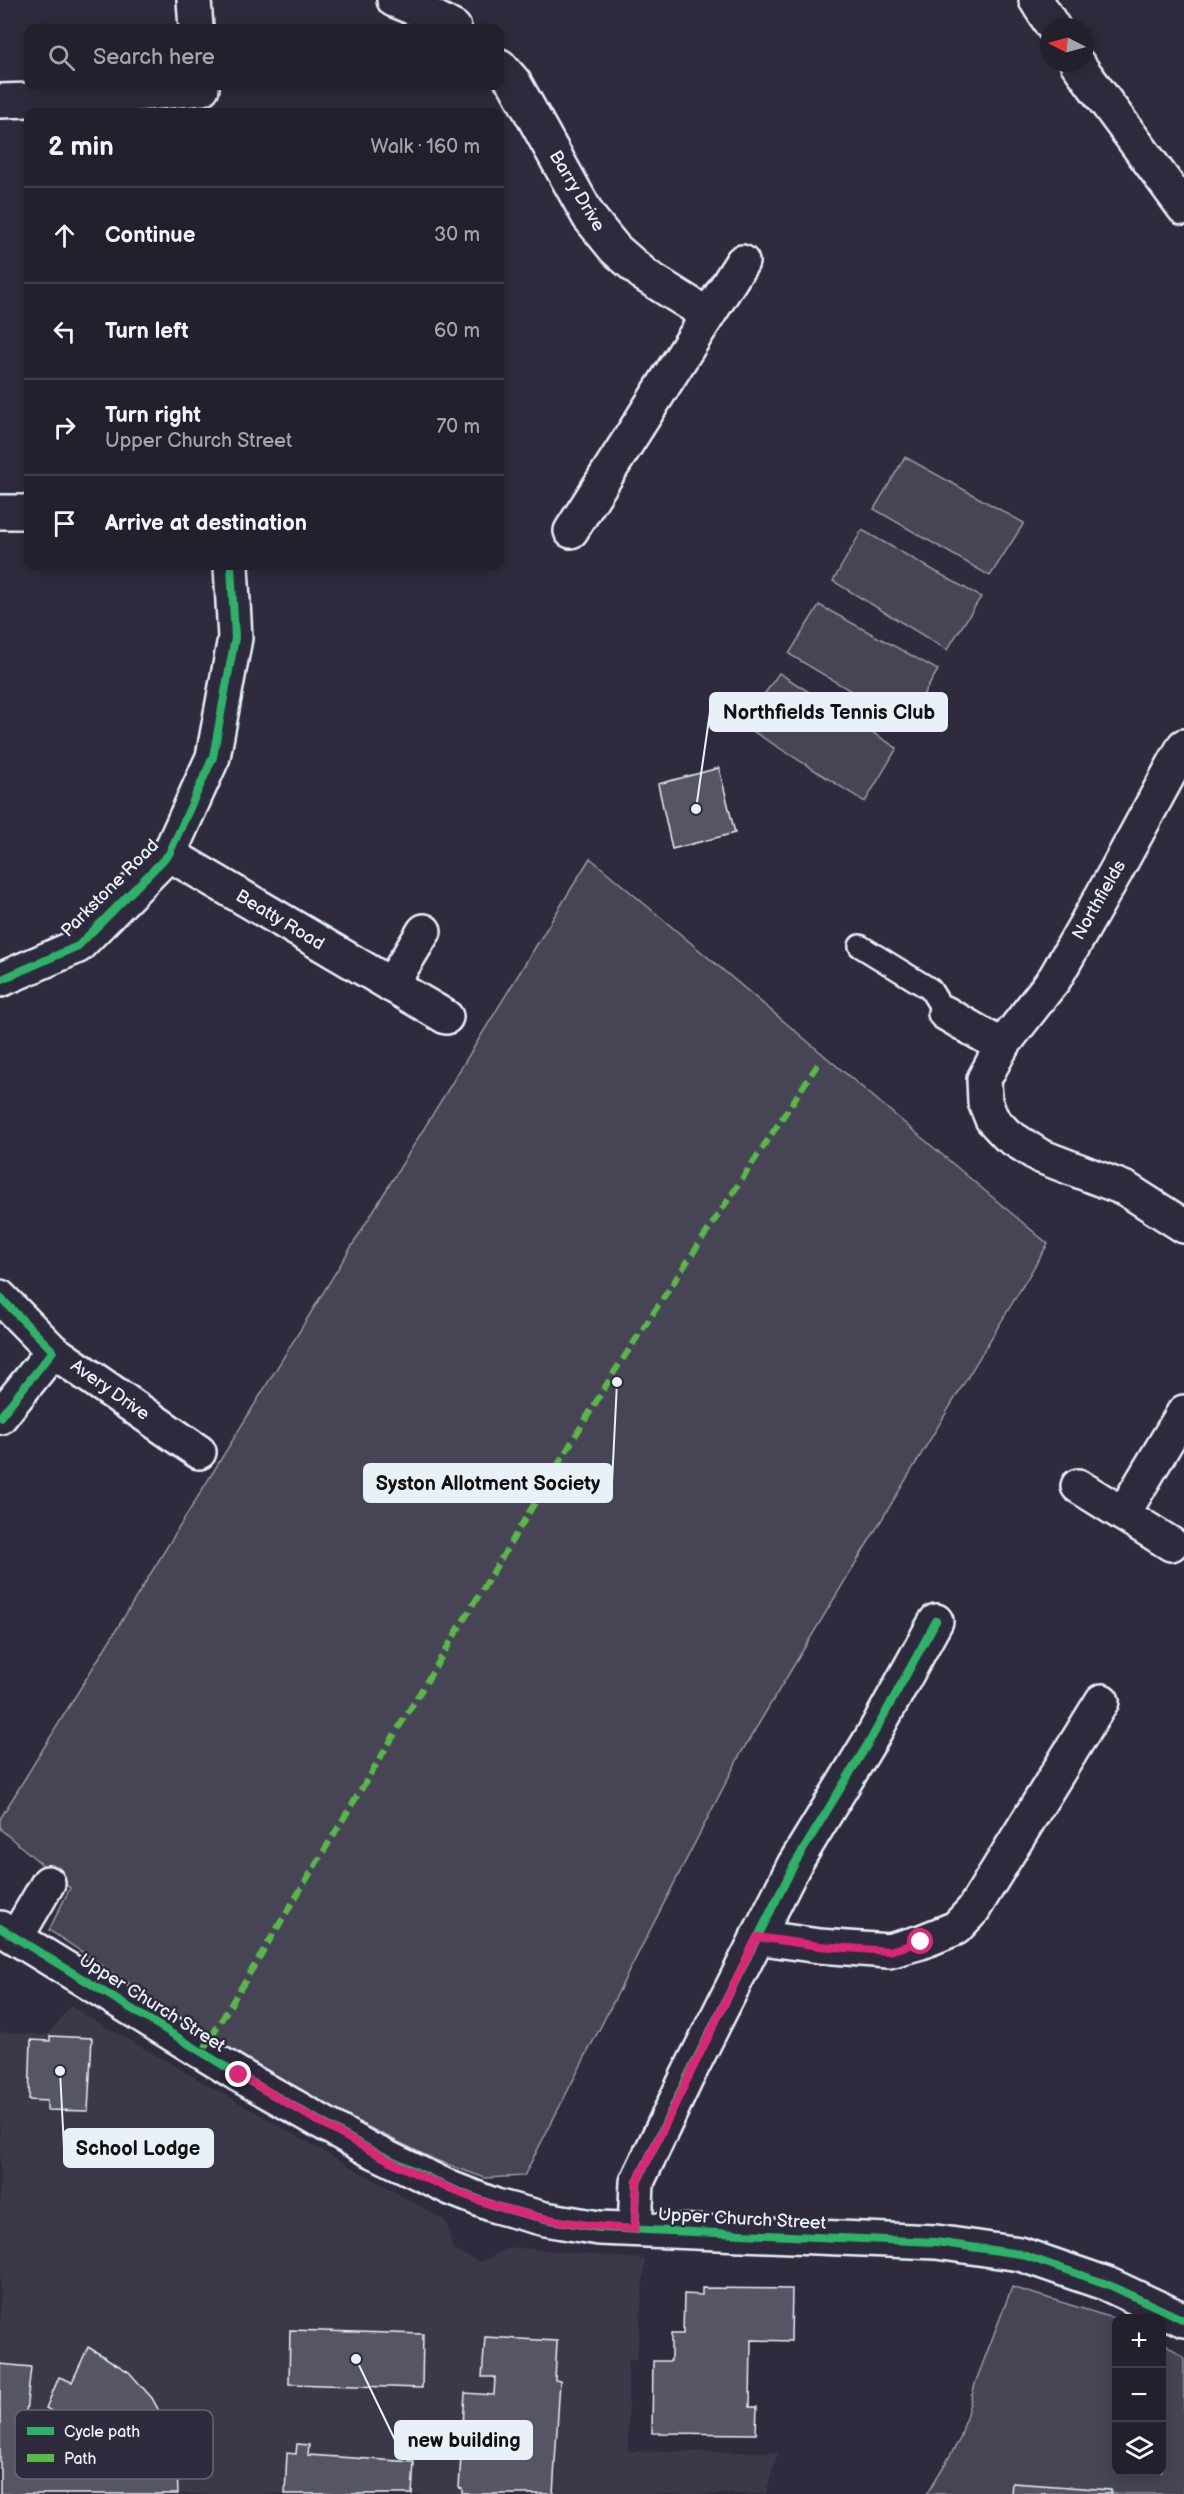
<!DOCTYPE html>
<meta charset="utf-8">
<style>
:root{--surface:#23202e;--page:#2f2d3a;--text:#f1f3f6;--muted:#a3a3aa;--line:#403e4a}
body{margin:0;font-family:"Balsamiq Sans",sans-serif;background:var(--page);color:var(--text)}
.controls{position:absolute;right:18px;bottom:18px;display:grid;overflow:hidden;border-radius:12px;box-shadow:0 3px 15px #0003}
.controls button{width:54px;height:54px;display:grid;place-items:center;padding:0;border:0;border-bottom:2px solid var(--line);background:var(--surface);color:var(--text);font:30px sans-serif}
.compass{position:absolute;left:1040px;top:18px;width:54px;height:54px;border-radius:50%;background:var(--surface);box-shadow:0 3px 15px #0003;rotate:276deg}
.stop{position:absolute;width:18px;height:18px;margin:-14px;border:4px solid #db2777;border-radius:50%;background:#fff}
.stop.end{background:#db2777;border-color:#fff;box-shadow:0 2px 6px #0008}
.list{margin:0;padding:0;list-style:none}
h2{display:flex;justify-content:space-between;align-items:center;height:78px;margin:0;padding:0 24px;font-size:26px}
h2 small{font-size:20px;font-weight:400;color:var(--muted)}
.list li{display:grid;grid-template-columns:39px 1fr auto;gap:18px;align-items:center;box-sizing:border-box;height:96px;padding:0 24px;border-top:2px solid var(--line)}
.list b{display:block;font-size:22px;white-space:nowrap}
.list p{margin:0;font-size:20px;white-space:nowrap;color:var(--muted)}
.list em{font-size:20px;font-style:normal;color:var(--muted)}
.icon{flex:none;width:33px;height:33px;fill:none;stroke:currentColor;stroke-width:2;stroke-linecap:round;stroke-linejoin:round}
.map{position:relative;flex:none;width:1184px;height:2494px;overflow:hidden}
.search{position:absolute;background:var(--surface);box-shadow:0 3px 15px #0003;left:24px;top:24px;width:480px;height:66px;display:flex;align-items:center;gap:15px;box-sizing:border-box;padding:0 21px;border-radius:12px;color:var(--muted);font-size:22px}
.panel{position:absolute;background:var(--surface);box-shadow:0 3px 15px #0003;left:24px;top:108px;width:480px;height:462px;border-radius:12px}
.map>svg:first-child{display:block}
.built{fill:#3b3749}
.green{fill:#464455;stroke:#979aa6;stroke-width:1.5}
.building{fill:#575565;stroke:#e8f1f8;stroke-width:1.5}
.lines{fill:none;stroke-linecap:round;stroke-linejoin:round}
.lane-casing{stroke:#e8f1f8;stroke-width:26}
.street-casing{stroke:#e8f1f8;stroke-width:38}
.secondary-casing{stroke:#e8f1f8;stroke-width:38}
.lane{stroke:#2f2a3d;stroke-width:21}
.street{stroke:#2f2a3d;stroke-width:33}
.secondary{stroke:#2f2a3d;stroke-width:33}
.quiet{stroke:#58b947;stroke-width:6;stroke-dasharray:12 6;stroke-linecap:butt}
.cycleway-casing{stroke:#2f2a3d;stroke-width:11}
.cycleway{stroke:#2db169;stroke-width:8}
.route{stroke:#db2777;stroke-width:8}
.labels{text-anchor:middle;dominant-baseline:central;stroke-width:5;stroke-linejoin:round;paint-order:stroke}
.street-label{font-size:18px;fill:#e8f1f8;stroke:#2f2a3d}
.key{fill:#2f2a3d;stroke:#666675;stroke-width:1.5}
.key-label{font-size:16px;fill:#e8f1f8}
.leader{fill:none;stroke:#e8f1f8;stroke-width:2}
.callout-dot{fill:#e8f1f8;stroke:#2f2a3d;stroke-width:2}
.callout{fill:#e8f1f8;stroke:#e8f1f8;stroke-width:2}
.callout-label{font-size:20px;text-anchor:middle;font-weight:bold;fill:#111}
</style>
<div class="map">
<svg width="1184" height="2494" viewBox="0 0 1184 2494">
<rect width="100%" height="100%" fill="#2f2a3d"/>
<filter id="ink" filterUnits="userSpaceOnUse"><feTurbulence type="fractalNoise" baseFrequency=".0167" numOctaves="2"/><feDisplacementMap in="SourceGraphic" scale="12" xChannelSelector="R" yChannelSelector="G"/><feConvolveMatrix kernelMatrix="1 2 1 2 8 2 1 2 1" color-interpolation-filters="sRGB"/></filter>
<g filter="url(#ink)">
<polygon class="built" points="70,2006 446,2221 453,2250 481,2262 511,2247 645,2259 637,2360 628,2361 628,2451 778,2452 766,2494 0,2494 0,2032 48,2035"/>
<g class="green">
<polygon points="905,457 1024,523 990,576 874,509"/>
<polygon points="862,530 981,597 947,650 833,581"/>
<polygon points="819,605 938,670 906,724 789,654"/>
<polygon points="779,673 897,748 865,802 743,725"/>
<polygon points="590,858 1048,1244 741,1753 524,2176 485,2178 433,2159 346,2116 210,2037 49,1930 70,1888 0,1829 0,1819"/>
<polygon points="1012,2287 1116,2319 1116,2472 1162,2472 1162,2341 1184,2358 1184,2494 927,2494 960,2439 976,2381"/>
</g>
<g class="building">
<polygon points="719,768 735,833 672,849 658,784"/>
<polygon points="50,2036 92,2038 88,2111 47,2110 47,2101 29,2100 31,2040 50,2041"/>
<polygon points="702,2288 792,2289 791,2341 751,2340 750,2407 757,2407 756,2434 652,2433 653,2361 671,2361 671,2334 683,2334 684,2294 702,2295"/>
<polygon points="290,2330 423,2334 422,2388 289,2384"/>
<polygon points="485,2337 557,2341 555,2380 560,2381 553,2494 462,2494 462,2489 459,2488 465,2393 494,2395 495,2377 482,2377"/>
<polygon points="88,2347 129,2372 152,2398 176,2443 178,2494 0,2494 0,2364 31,2367 25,2421 39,2424 53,2431 45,2448 61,2467 100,2455 91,2438 77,2426 46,2408 59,2377 72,2382"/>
<polygon points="297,2444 309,2445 308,2455 414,2462 412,2494 285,2494 287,2453 296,2454"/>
<polygon points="1012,2483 1111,2490 1111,2494 1011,2494"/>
</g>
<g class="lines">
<defs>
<polyline id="lane" points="860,946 930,989 945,1013"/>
<g id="street">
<polyline points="194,0 196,28"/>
<polyline points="394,0 428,14 454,28"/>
<polyline points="500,66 514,82 589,217 615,249 646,276 708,315"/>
<polyline points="0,101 92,98 202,88"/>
<polyline points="0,512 28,512"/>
<polyline points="571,531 742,262"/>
<polyline points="1184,746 1115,873 1055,978 1002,1046 984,1079 985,1102 992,1119 1007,1135 1040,1156 1126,1189 1184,1226"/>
<polyline points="169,854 446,1017"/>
<polyline points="0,980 78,946 169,854 213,757 235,638 231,566"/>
<polyline points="391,985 424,931"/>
<polyline points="945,1013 1002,1046"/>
<polyline points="0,1297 53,1351 199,1452"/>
<polyline points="0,1417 53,1351"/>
<polyline points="1078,1486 1171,1544"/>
<polyline points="1123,1514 1184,1412"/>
<polyline points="0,1928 239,2075 369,2149 450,2188 496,2206 545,2219 599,2228 936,2242 1020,2254 1107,2284 1184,2320"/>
<polyline points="17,1936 48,1883"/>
<polyline points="757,1937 819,1946 889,1951 921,1942 956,1928 973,1910 1102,1701"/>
<polyline points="635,2229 637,2182 687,2077 794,1865 872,1737 936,1621"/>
</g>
<g id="secondary">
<polyline points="1036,0 1053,27"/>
<polyline points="1077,63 1184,208"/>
</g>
</defs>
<use href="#lane" class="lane-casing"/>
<use href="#street" class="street-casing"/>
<use href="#secondary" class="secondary-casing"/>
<use href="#lane" class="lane"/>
<use href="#street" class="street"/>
<use href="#secondary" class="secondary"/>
<polyline class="quiet" points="202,2052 613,1374 818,1064"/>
<defs>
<g id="cycleway">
<polyline points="0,980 78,946 169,854 213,757 235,638 231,566"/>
<polyline points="0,1297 53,1351 0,1417"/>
<polyline points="0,1928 239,2075 369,2149 450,2188 496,2206 545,2219 599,2228 936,2242 1020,2254 1107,2284 1184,2320"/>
<polyline points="635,2229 637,2182 687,2077 794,1865 872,1737 936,1621"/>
</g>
</defs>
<use href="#cycleway" class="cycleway-casing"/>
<use href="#cycleway" class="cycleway"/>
</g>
</g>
<g class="lines" filter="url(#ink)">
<path class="route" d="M239,2075c82,47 167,102 257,131 45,14 92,21 139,23l2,-47 120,-245 62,9 70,5 32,-9"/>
</g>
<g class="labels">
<g class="street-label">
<text transform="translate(577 191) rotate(59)">Barry Drive</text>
<text transform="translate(110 888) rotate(-45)">Parkstone Road</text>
<text transform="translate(1099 900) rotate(-60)">Northfields</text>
<text transform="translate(280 920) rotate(31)">Beatty Road</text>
<text transform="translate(110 1390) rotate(35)">Avery Drive</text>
<text transform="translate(152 2003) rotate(32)">Upper Church Street</text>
<text transform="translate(742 2219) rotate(3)">Upper Church Street</text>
</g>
</g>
<rect x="15" y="2410" width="198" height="69" rx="9" class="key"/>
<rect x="27" y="2427" width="27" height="8" fill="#2db169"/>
<rect x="27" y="2454" width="27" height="8" fill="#58b947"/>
<g class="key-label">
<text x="64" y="2437">Cycle path</text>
<text x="64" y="2464">Path</text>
</g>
<path class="leader" d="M696 809L710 712M617 1382L612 1483M60 2071L64 2148M356 2359L395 2440"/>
<g class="callout-dot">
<circle cx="696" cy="809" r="6"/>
<circle cx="617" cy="1382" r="6"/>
<circle cx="60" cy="2071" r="6"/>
<circle cx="356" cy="2359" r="6"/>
</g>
<g class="callout">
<rect x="710" y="693" width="237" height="38" rx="6"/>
<rect x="364" y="1464" width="248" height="38" rx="6"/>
<rect x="64" y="2129" width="149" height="38" rx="6"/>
<rect x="395" y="2421" width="137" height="38" rx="6"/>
</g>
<g class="callout-label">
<text x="829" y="719">Northfields Tennis Club</text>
<text x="488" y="1490">Syston Allotment Society</text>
<text x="138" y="2155">School Lodge</text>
<text x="464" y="2447">new building</text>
</g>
</svg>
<div class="controls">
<button>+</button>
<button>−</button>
<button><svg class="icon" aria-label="layers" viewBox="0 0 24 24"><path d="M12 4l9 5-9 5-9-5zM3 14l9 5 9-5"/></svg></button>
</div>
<svg class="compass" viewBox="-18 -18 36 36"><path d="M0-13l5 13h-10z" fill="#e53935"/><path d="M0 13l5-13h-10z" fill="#a3a3aa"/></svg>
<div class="stop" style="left:921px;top:1942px"></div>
<div class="stop end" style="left:239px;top:2075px"></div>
<div class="search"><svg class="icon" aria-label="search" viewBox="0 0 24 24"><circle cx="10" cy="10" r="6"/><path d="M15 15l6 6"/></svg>Search here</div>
<section class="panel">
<h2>2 min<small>Walk · 160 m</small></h2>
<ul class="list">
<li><svg class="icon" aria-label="ahead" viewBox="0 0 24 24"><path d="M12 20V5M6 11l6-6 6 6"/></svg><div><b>Continue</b></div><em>30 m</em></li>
<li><svg class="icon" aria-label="left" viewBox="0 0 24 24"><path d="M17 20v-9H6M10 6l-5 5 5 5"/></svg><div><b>Turn left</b></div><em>60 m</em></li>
<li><svg class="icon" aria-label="right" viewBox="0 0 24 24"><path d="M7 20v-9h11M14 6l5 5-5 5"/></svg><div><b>Turn right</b><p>Upper Church Street</p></div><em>70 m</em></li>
<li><svg class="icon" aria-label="arrive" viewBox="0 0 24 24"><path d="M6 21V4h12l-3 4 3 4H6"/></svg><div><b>Arrive at destination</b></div></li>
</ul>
</section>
</div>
